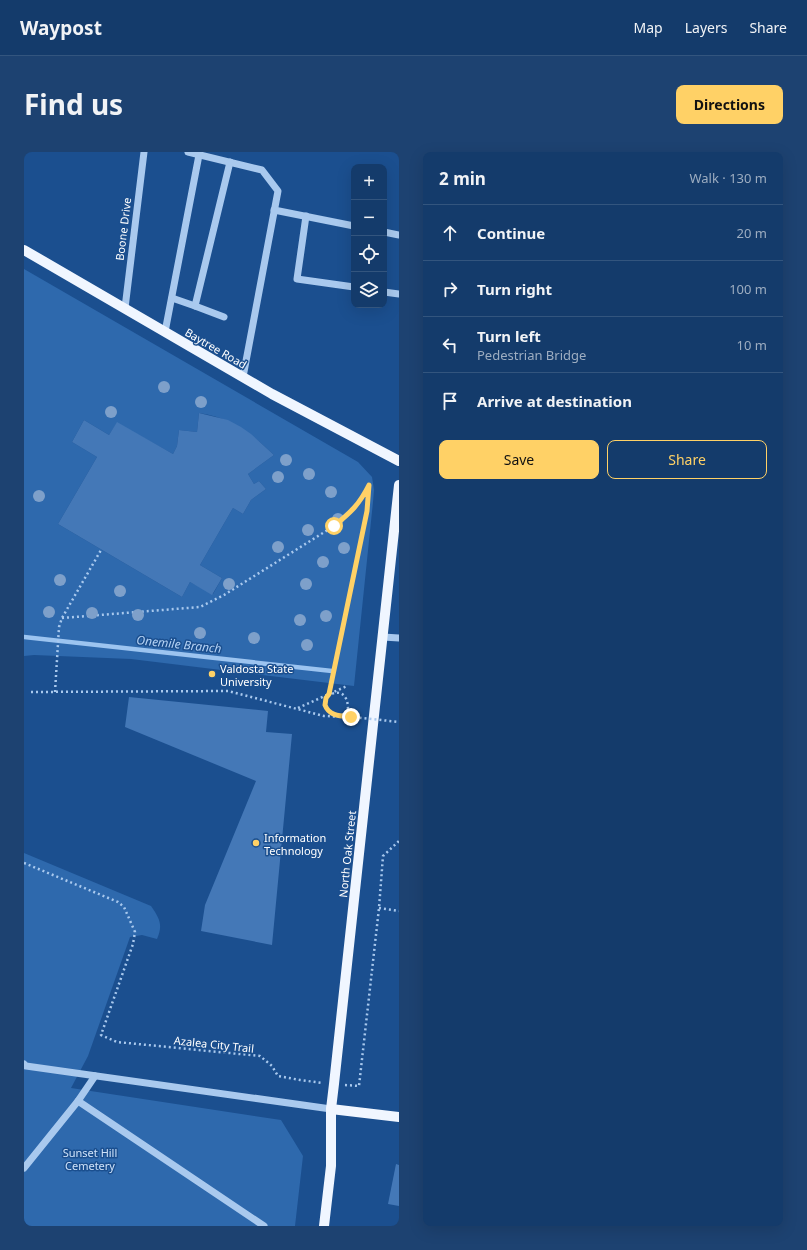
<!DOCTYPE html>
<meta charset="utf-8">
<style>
:root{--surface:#143b6b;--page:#1d4271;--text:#f1f3f6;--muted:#9dadc1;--line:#33557e;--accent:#ffd166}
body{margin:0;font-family:"Noto Sans",sans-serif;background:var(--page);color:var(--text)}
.controls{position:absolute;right:12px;top:12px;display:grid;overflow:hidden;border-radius:8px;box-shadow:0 4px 16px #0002}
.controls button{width:36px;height:36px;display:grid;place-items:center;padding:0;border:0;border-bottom:1px solid var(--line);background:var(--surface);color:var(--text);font:20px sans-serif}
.stop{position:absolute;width:12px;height:12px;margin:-9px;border:3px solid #ffd166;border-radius:50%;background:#fff}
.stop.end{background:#ffd166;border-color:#fff;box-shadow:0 1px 4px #0008}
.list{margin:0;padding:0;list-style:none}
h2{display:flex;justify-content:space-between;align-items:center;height:52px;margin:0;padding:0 16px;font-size:17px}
h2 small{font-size:13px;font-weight:400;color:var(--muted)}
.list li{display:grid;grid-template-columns:26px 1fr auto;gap:12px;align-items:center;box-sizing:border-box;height:56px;padding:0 16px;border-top:1px solid var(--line)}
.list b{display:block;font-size:15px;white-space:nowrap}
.list p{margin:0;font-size:13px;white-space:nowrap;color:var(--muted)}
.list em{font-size:13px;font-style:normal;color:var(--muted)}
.actions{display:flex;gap:8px;padding:12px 16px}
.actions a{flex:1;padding:9px 0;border:1px solid var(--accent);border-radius:8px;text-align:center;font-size:14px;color:var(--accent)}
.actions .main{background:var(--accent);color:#111}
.icon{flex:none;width:22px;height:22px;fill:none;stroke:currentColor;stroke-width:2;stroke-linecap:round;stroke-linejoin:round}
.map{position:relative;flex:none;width:375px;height:1074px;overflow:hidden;border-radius:8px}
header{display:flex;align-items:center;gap:24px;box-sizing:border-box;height:56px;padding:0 20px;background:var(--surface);border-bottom:1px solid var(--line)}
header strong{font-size:19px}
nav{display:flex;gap:22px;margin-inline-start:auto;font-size:14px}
.intro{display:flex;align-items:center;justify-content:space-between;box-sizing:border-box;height:96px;padding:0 24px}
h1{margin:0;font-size:28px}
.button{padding:10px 18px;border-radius:8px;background:var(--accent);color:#111;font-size:14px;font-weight:700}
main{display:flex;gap:24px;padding:0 24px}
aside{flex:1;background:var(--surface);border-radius:8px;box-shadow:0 4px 16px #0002}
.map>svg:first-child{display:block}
.green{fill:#2e69ad;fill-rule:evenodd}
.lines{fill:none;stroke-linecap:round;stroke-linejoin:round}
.stream{stroke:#9cc4f0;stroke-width:4.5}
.building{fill:#4478b7}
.path{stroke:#a9c9ee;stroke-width:2.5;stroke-dasharray:2 3;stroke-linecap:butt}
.minor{stroke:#a9c9ee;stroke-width:7}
.major{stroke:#f0f6ff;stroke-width:10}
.path-bridge{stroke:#a9c9ee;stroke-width:2.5;stroke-dasharray:2 3;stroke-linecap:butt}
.tree{fill:#7ea0ca}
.route{stroke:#ffd166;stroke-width:5}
.poi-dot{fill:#ffd166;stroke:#1b4f8f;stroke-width:1.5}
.labels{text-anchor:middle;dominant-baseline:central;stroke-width:3;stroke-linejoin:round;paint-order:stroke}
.street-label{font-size:11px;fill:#fff;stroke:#1b4f8f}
.poi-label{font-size:11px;fill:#fff;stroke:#1b4f8f;text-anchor:start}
.park-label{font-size:11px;fill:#cfe3fa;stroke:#1b4f8f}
.water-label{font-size:12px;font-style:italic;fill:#b5d3f5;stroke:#1b4f8f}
</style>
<header>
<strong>Waypost</strong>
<nav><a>Map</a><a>Layers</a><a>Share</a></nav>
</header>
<div class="intro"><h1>Find us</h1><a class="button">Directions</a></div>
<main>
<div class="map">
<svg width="375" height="1074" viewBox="0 0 375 1074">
<rect width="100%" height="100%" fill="#1b4f8f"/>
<g class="green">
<path d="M0,117l334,193 14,15 2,13 -1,12 -19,184 -223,-27 -97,-4 -10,1zM175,261c31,4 53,21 75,42l-26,19 6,10 5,-3 7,8 -15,11 -8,14 -10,-6 -33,57 22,13 -9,16 -23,-12 -8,15 -124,-73 39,-67 -25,-15 12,-22 25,15 8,-12 56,31 4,-8 2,-16 18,2z"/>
<path d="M0,701l127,53c9,13 12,19 6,33l-15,-4 -12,2 -42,119 -17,32 210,32 22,36 -8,70h-271z"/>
</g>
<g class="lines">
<polyline class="stream" points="0,485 308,519"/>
</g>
<g class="building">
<polygon points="175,261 204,268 217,275 227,282 250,303 224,322 230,332 235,329 242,337 227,348 219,362 209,356 176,413 198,426 188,443 166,430 158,445 34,372 73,305 48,290 60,268 85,283 93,270 149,302 153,294 155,278 173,280"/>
<polygon points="105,545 244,559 242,580 268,582 248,793 177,779 181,753 232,629 101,575"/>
<polygon points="372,1012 375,1013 375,1054 364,1052"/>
</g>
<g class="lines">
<g class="path">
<path d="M38,466l138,-11 24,-12 110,-69c17,-14 25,-21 35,-41"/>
<path d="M7,540l197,-1 96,25c10,0 18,3 24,-7"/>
<polyline points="31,540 35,475 38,466 77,398"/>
<polyline points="305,542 343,359 345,336"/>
<polyline points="274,556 323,534"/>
<polyline points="0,711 94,750 100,755 111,780 109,792 77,883 93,890 236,904 248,914 254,924 276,928 299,931"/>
<polyline points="355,756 375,759"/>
<polyline points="321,933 335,934 355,756 359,704 375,689"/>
</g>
<g class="minor">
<polyline points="164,0 238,18 254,39 219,225"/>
<polyline points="250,58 330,74"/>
<polyline points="282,64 273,127 330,135"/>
<polyline points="360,80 375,83"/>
<polyline points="360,140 375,142"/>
<polyline points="148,146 171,154"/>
<polyline points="101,156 120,0"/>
<polyline points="200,165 171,154 206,10"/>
<polyline points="141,180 175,3"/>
<polyline points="359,485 375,486"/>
<polyline points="0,912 2,914 307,957"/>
<polyline points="54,949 240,1074"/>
<polyline points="0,1016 54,949 71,924"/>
</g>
<g class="major">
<polyline points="0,98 248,242 375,309"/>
<polyline points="307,957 375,965"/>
<polyline points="300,1074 307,1014 307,957 310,932 375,333"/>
</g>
<path class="path-bridge" d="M324,557c0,-33 -41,-8 -13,6l64,7"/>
</g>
<g class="tree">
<circle cx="140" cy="235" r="6"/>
<circle cx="177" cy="250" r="6"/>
<circle cx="87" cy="260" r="6"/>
<circle cx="262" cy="308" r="6"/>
<circle cx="285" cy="322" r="6"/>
<circle cx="254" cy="325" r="6"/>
<circle cx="307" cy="340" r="6"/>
<circle cx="15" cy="344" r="6"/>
<circle cx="314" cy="367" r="6"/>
<circle cx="284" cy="378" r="6"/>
<circle cx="254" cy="395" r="6"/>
<circle cx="320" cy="396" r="6"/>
<circle cx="299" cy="410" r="6"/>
<circle cx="36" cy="428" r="6"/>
<circle cx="205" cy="432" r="6"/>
<circle cx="282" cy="432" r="6"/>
<circle cx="96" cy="439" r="6"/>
<circle cx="25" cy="460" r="6"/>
<circle cx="68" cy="461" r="6"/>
<circle cx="114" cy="463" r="6"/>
<circle cx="302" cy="464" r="6"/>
<circle cx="276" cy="468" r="6"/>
<circle cx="176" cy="481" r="6"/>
<circle cx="230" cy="486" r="6"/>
<circle cx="283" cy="493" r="6"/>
</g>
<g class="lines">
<path class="route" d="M310,374c17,-14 25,-21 35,-41l-2,26 -38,183 -3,4 -1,7c4,11 15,11 26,12"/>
</g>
<g class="poi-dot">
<circle cx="188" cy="522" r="4"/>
<circle cx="232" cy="691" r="4"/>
</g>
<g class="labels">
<g class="street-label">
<text transform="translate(99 77) rotate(-83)">Boone Drive</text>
<text transform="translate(192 196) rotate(30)">Baytree Road</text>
<text transform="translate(323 702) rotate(-84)">North Oak Street</text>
<text transform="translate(190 892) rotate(6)">Azalea City Trail</text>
</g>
<g class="poi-label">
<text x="196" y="516">Valdosta State<tspan x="196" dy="13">University</tspan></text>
<text x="240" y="685">Information<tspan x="240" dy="13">Technology</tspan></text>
</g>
<g class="park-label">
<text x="66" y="1000">Sunset Hill<tspan x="66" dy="13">Cemetery</tspan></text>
</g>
<g class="water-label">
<text transform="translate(155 492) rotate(6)">Onemile Branch</text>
</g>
</g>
</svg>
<div class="controls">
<button>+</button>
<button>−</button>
<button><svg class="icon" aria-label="locate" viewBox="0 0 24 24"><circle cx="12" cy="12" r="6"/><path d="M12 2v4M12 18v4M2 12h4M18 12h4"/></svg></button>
<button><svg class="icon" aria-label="layers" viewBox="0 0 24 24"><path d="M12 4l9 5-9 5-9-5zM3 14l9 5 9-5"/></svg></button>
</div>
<div class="stop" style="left:310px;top:374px"></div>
<div class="stop end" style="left:327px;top:565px"></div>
</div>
<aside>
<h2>2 min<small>Walk · 130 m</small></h2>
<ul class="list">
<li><svg class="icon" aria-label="ahead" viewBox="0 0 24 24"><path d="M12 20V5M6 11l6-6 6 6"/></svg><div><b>Continue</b></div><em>20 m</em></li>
<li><svg class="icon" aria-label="right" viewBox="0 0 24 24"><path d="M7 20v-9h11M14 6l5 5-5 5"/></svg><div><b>Turn right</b></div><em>100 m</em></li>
<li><svg class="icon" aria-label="left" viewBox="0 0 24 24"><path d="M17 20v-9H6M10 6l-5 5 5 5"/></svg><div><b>Turn left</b><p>Pedestrian Bridge</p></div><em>10 m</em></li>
<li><svg class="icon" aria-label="arrive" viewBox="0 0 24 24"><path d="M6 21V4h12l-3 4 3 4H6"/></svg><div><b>Arrive at destination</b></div></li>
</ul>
<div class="actions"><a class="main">Save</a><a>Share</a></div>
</aside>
</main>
